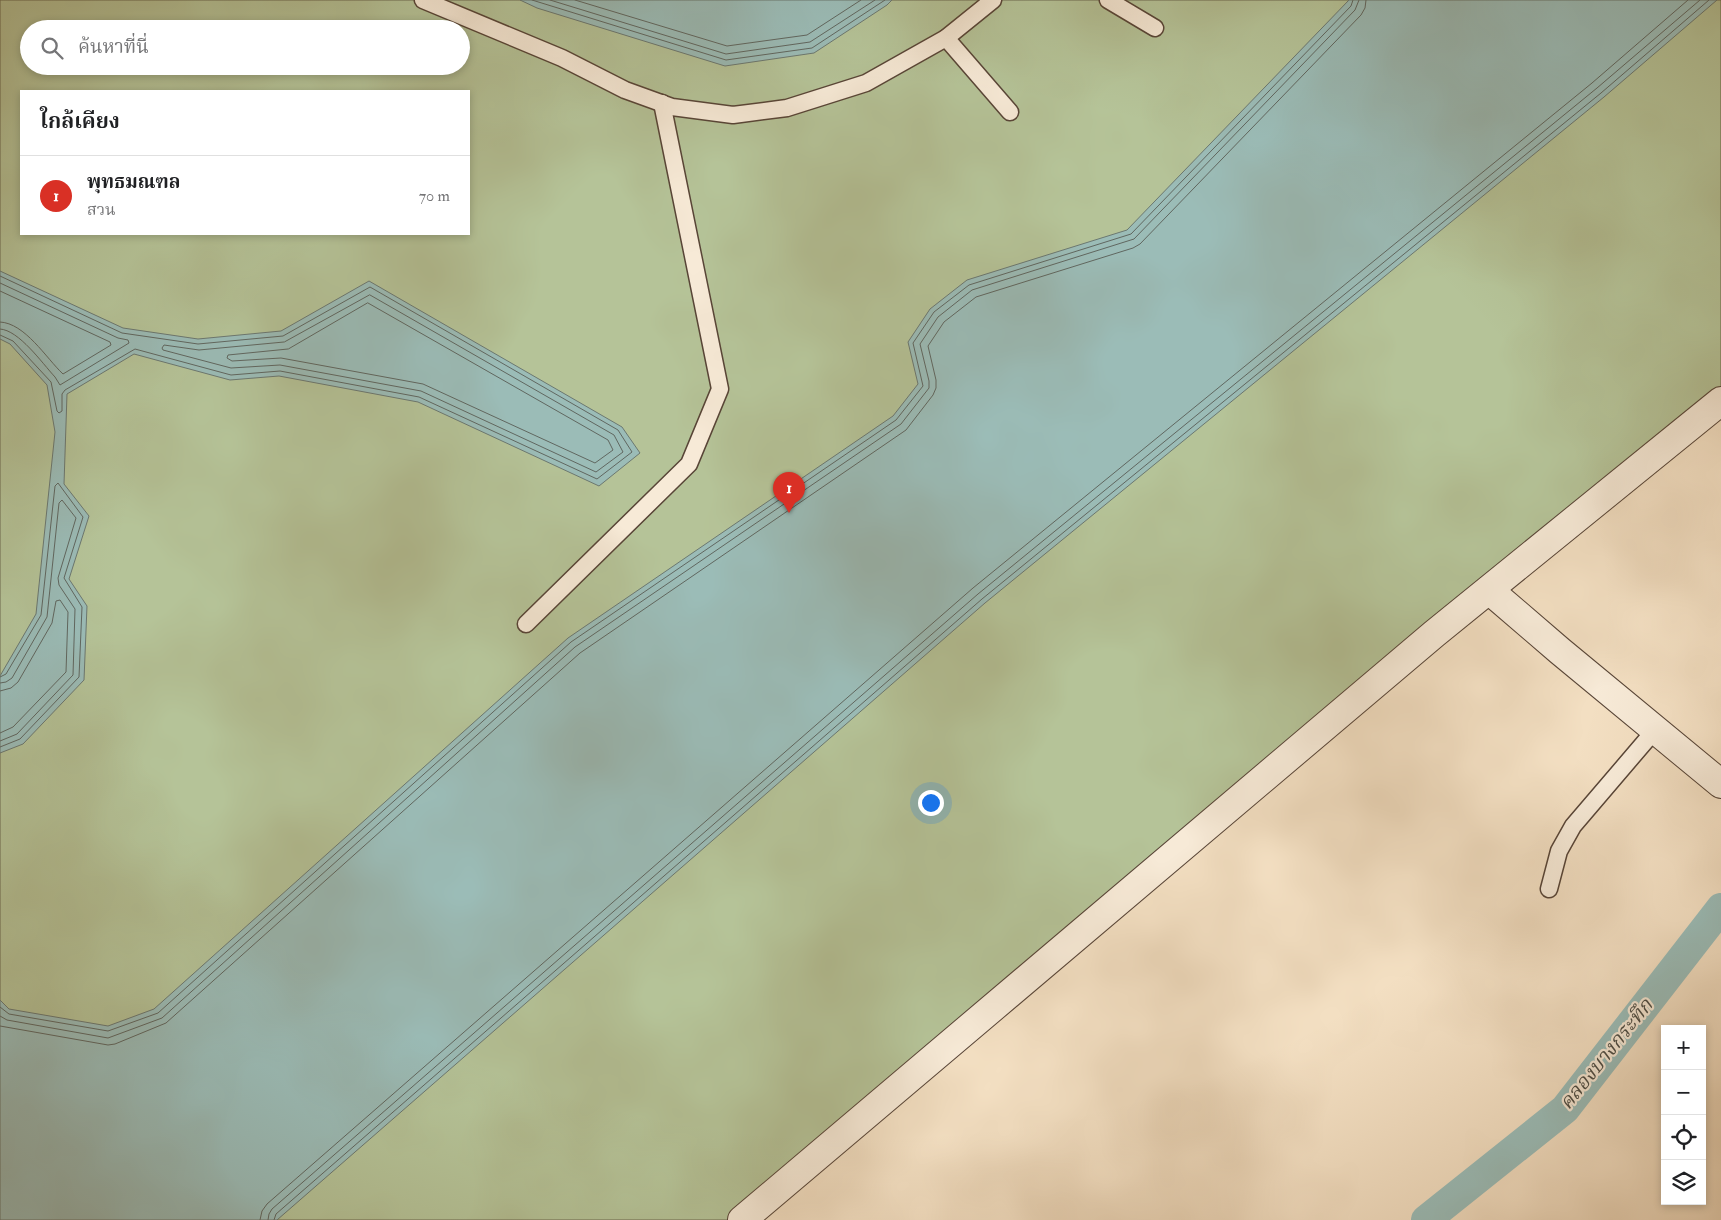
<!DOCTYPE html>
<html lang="th">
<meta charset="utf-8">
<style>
:root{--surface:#fff;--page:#f2f2f2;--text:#202124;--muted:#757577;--line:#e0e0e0;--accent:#d93025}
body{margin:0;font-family:"IM FELL Double Pica","Noto Serif Thai",serif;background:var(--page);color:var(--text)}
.controls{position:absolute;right:15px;bottom:15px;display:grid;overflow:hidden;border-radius:0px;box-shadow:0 2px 8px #0003}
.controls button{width:45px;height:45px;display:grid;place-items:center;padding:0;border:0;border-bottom:1px solid var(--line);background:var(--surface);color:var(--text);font:25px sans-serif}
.you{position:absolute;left:930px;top:802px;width:18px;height:18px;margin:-12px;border:4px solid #fff;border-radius:50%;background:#1a73e8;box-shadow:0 0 0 8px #1a73e833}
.badge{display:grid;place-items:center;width:32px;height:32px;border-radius:50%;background:var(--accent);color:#fff;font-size:16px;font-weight:700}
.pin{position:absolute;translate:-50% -41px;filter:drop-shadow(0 1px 2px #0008)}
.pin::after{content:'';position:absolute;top:26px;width:18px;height:15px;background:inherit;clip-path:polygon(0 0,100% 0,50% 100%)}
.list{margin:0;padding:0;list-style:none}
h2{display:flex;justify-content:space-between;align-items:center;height:65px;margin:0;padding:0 20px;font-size:21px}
h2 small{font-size:16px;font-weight:400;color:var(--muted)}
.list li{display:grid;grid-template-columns:32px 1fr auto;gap:15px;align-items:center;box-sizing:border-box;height:80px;padding:0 20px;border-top:1px solid var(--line)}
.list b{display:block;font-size:19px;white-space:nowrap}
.list p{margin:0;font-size:16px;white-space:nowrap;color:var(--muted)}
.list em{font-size:16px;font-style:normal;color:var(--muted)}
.icon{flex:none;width:28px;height:28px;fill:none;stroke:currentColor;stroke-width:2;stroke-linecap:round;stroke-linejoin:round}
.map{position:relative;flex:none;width:1721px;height:1220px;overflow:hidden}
.search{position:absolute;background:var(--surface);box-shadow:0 2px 8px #0003;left:20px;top:20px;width:450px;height:55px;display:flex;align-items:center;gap:12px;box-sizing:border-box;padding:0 18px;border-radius:28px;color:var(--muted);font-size:19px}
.panel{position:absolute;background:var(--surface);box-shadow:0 2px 8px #0003;left:20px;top:90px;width:450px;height:145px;border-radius:0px}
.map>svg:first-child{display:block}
.green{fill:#b5c398;stroke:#6c6a50;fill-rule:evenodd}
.water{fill:#9bbcb7;stroke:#6b7871}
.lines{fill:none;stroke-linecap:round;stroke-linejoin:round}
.shore{stroke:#606760;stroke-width:1}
.canal{stroke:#9bbcb7;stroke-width:30}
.lane-casing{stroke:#584537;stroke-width:19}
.street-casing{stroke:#584537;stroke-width:30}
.lane{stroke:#f7ead7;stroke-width:16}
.street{stroke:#f7ead7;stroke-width:28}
.labels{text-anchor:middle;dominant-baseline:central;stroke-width:4.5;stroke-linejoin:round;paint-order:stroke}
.water-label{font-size:20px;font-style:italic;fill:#4e4e46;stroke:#f7ead7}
</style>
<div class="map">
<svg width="1721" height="1220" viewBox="0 0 1721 1220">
<rect width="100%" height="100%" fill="#f3dfc2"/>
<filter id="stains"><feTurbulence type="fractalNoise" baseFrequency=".004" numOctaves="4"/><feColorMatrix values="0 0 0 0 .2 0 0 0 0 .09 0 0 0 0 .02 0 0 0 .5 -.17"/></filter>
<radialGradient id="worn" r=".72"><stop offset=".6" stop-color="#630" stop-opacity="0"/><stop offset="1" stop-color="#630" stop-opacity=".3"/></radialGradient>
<path class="green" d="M0,0h1721v392l-976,828h-745zM29,29h432v37h-432zM21,91h448v143h-448z"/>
<g class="water">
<polygon points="520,0 892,0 887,5 814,53 725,66 537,8"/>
<polygon points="1349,0 1717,0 1604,97 985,603 277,1220 0,1220 0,1000 9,1009 108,1026 154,1009 568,638 893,416 918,384 908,342 930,309 967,280 1127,230"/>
<polygon points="0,271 123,328 198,339 281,331 369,281 622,427 640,453 599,486 418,402 279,376 230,380 134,354 67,394 64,484 89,516 69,579 87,606 84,680 23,744 0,753 0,676 36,614 55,432 47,385 10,344 0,339"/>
</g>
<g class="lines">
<g class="shore">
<polyline points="532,0 726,60 812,48 885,0"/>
<polyline points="550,0 726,54 810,42 875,0"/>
<polyline points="575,0 727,46 807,35 861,0"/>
<polyline points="0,276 122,333 198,344 283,336 370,287 618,430 632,452 597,479 419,397 280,371 231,375 135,349 65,390 62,394 62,411 59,413 57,411 51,382 13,341 0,335"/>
<path d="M0,283l118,55 10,2 1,3 -69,42 -5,-8c-13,-14 -36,-47 -55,-48"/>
<path d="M0,291l110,51 1,3 -48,29c-17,-16 -38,-51 -63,-52"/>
<polygon points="370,295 614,435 623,452 596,472 421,391 280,365 231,368 163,350 162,348 164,345 199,350 284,342"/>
<polygon points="368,303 608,440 613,450 595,463 423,384 281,358 232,361 227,358 228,355 288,349"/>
<polyline points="0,677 6,674 41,615 55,486 58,483 83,517 64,578 82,607 79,677 20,739 0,747"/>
<polyline points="0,683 6,682 12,678 47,617 59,503 62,500 76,518 58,578 59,585 75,609 73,675 17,734 0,741"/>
<polyline points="0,691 11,688 18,682 52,623 56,601 60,600 68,612 66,672 13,727 0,733"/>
<polyline points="0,1007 9,1014 108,1031 158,1013 571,642 896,420 923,386 913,343 934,312 969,285 1131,234 1351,6 1353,0"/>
<polyline points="0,1016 7,1020 108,1038 162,1018 575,647 901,424 929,388 929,381 920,344 938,317 972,290 1134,239 1355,10 1359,0"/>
<polyline points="0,1026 108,1045 115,1044 166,1023 580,653 906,430 933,395 936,388 936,380 928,346 944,322 976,297 1133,248 1140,244 1361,15 1365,8 1366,0"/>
<polyline points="260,1220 262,1211 267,1204 973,588 1592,83 1688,0"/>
<polyline points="268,1220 269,1214 272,1209 978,594 1597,88 1700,0"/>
<polyline points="274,1220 276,1214 982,599 1601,93 1709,0"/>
</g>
<polyline class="canal" points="1426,1220 1565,1109 1721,908"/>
<defs>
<g id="lane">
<polyline points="423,0 562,58 625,90 672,107 733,115 787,108 866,83 946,38 993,0"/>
<polyline points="1108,0 1155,28"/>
<polyline points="946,38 1010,112"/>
<polyline points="526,624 689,464 720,389 662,103"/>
<polyline points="1549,889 1559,851 1573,826 1655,730"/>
</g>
<g id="street">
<polyline points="1489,590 1560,651 1721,784"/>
<polyline points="742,1220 1434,634 1721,401"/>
</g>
</defs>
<use href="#lane" class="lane-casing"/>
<use href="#street" class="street-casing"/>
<use href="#lane" class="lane"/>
<use href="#street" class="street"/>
</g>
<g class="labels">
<g class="water-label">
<text transform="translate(1606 1054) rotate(-51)">คลองบางกระทึก</text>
</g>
</g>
<rect width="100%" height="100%" filter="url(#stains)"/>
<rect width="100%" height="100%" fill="url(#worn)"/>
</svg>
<div class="controls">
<button>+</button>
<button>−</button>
<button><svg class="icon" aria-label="locate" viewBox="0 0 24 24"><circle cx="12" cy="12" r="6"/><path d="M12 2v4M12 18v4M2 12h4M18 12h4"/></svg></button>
<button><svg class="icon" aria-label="layers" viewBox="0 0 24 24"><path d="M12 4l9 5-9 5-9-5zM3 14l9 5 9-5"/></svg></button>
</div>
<div class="you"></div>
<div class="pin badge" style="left:789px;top:513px">1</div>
<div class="search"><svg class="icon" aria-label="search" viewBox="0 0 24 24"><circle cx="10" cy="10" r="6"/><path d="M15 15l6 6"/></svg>ค้นหาที่นี่</div>
<section class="panel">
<h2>ใกล้เคียง<small></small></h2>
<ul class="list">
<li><span class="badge">1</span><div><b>พุทธมณฑล</b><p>สวน</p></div><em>70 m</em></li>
</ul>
</section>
</div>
